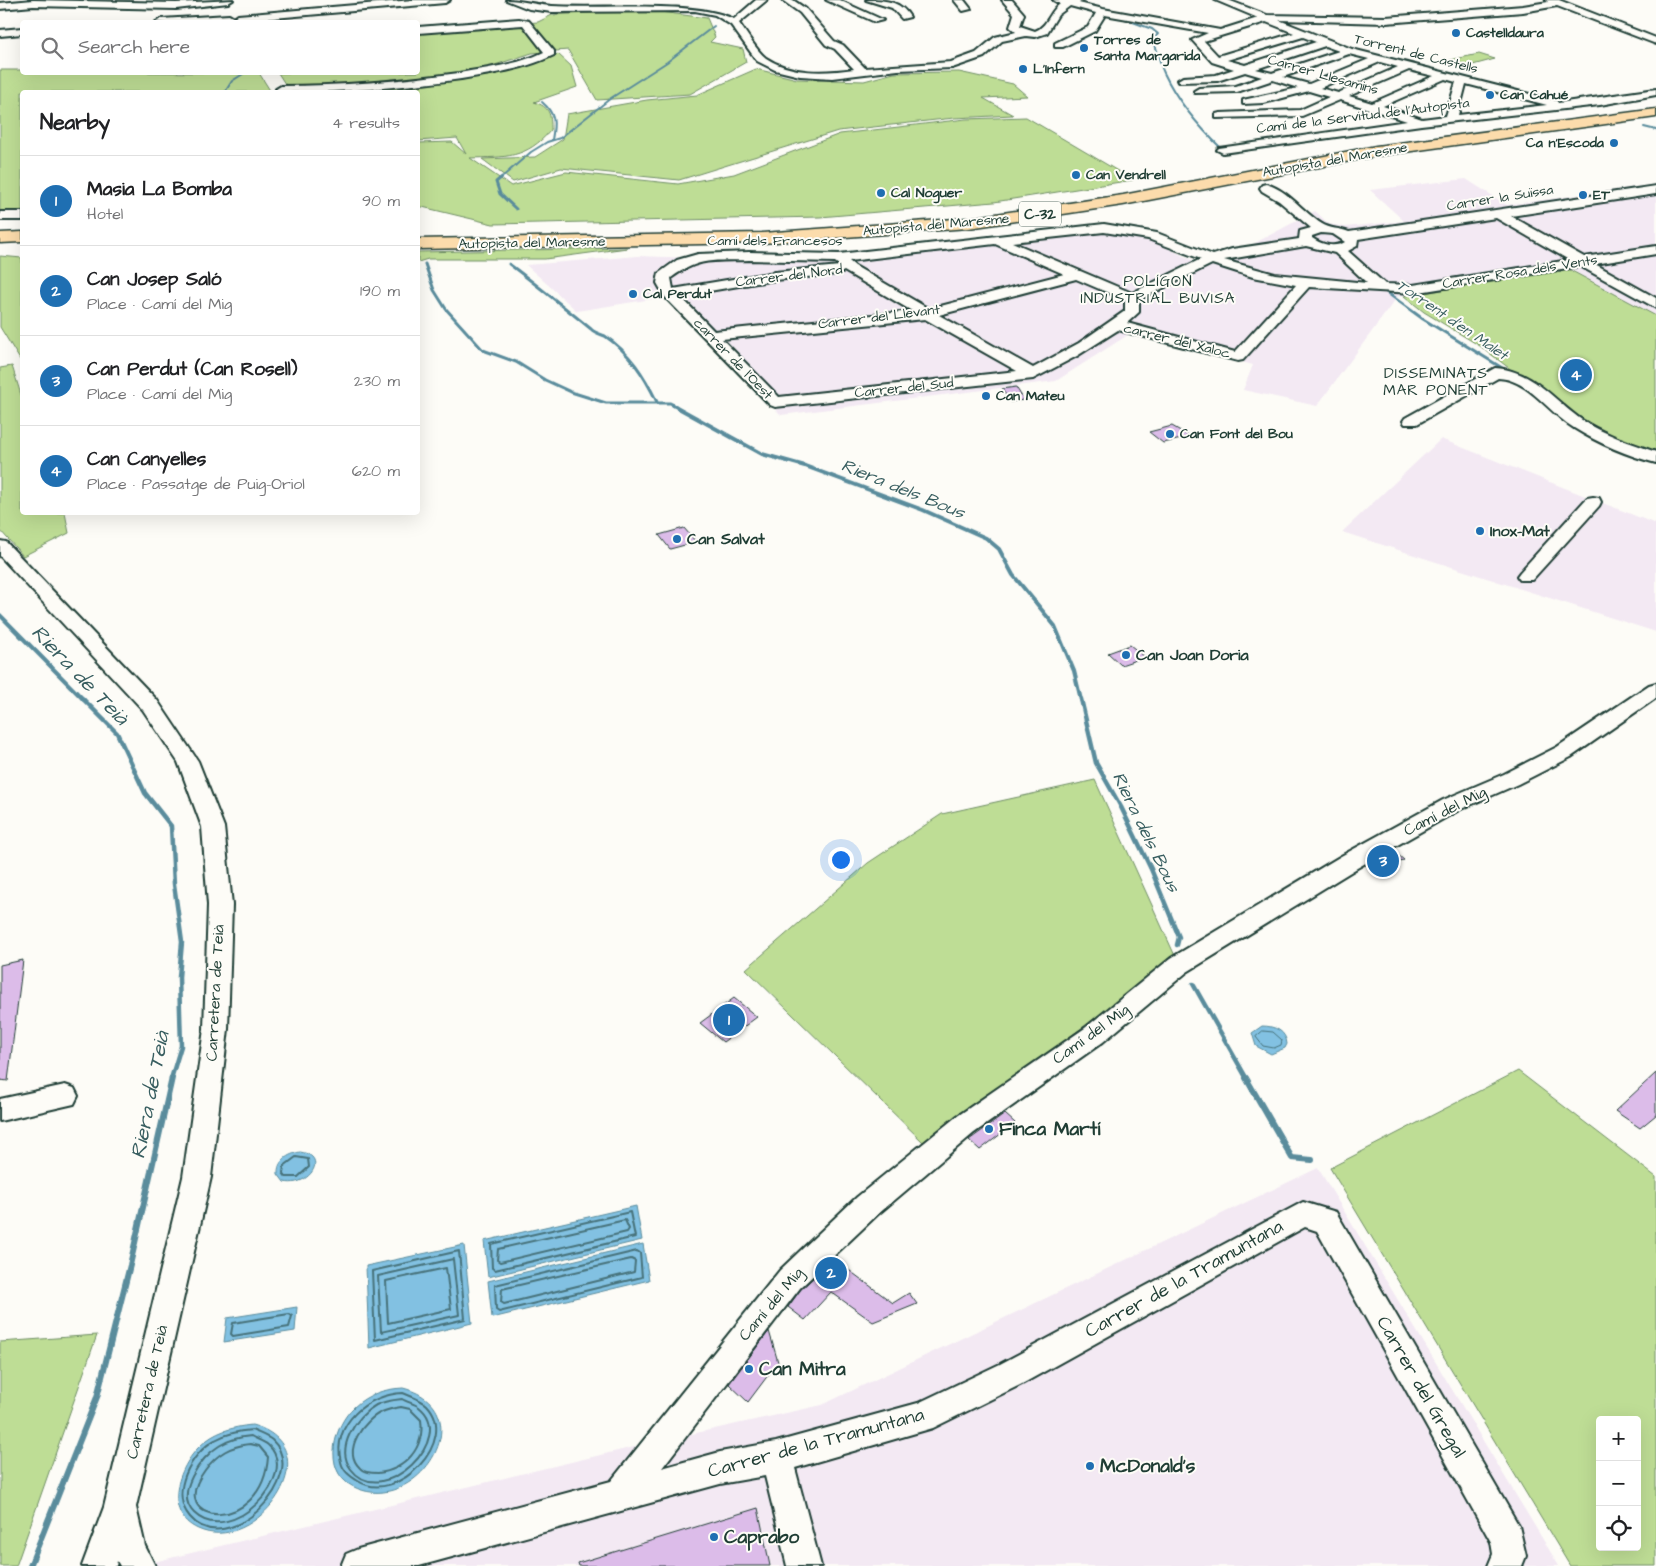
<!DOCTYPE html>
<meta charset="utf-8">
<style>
:root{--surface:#fff;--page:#f2f2f2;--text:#202124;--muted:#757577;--line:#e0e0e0;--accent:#1f6fb2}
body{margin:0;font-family:"Architects Daughter",sans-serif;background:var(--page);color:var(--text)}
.controls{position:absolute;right:15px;bottom:15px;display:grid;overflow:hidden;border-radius:5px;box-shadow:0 5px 20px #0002}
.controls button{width:45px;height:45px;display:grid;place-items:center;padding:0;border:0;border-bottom:1px solid var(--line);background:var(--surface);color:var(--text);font:25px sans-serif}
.you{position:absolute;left:840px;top:859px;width:18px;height:18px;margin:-12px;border:4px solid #fff;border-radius:50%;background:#1a73e8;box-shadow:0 0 0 8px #1a73e833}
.badge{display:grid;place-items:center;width:32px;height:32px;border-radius:50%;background:var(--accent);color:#fff;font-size:16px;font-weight:700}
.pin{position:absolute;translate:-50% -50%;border:2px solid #fff;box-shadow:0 1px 5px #0006}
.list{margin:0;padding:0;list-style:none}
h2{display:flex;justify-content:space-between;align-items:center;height:65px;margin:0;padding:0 20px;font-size:21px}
h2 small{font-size:16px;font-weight:400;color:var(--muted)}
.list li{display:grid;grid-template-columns:32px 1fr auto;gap:15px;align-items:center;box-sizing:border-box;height:90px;padding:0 20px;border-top:1px solid var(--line)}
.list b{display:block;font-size:19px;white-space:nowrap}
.list p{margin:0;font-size:16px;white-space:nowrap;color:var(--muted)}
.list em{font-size:16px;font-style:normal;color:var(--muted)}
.icon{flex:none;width:28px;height:28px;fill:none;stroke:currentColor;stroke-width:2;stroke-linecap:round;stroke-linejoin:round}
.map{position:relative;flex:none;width:1656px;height:1566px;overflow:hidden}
.search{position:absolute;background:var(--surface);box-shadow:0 5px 20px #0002;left:20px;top:20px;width:400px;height:55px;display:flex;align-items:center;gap:12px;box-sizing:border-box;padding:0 18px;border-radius:5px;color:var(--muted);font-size:19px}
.panel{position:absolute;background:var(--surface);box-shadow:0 5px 20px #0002;left:20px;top:90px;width:400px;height:425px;border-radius:5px}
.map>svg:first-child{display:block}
.built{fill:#f3e9f3}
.green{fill:#bedd95;stroke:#6e8d64;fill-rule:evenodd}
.water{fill:#82c1e2;stroke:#5a8c9c}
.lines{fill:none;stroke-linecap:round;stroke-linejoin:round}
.shore-far1{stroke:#47727a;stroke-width:1}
.shore{stroke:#47727a;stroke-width:2}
.stream-far4{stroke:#5a8c9c;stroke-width:2}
.stream-far3{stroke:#5a8c9c;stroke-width:3}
.stream-far2{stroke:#5a8c9c;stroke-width:4}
.stream-far1{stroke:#5a8c9c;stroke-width:4.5}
.stream{stroke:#5a8c9c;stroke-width:6}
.building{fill:#dcbce9;stroke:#1f3d34}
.minor-casing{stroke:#1f3d34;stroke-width:4}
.highway-casing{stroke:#1f3d34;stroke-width:3}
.minor{fill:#fdfcf7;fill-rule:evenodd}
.highway{fill:#fcdcac;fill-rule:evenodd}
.poi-dot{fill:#1f6fb2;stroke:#fdfcf7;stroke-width:2}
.labels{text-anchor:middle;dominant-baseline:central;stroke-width:4;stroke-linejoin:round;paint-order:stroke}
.far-poi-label{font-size:14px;font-weight:bold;fill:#1f3d34;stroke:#fdfcf7;text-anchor:start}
.far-street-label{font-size:14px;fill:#1f3d34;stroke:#fdfcf7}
.shield{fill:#fdfcf7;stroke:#62766e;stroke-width:1}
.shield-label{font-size:15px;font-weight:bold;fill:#1f3d34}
.far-neighbourhood-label{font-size:15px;letter-spacing:1px;fill:#1f3d34;stroke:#fdfcf7}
.far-water-label{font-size:15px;font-style:italic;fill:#385e60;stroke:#fdfcf7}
.poi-label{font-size:16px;font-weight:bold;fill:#1f3d34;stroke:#fdfcf7;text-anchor:start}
.street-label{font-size:16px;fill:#1f3d34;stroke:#fdfcf7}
.water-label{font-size:18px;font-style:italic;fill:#385e60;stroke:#fdfcf7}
.near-poi-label{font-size:19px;font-weight:bold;fill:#1f3d34;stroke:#fdfcf7;text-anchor:start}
.near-street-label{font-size:19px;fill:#1f3d34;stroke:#fdfcf7}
.near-water-label{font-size:21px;font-style:italic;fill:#385e60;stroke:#fdfcf7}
</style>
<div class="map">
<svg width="1656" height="1566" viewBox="0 0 1656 1566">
<rect width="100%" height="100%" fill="#fdfcf7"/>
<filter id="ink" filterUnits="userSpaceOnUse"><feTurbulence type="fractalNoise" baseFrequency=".02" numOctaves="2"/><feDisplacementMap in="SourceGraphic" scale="10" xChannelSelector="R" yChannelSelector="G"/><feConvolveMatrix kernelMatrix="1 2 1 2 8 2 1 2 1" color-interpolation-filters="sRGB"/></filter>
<g filter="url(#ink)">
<g class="built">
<polygon points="1466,179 1507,205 1656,184 1656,316 1570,270 1398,296 1317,406 1243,390 1253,365 1131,333 1056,381 781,415 665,297 577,311 526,265 638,256 832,263 1106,232 1147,238 1208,268 1315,211 1329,224 1345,227 1404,221 1370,190"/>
<polygon points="1441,439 1656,524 1656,632 1342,532"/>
<polygon points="1318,1168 1559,1566 137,1566 634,1447 822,1405"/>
</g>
<g class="green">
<polygon points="644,10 707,18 715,37 710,42 743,49 746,62 690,94 597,100 568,50 532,53 470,73 366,84 287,87 278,73 418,72 418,31 538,22 552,15"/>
<path d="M558,54l13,12 6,21 -43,15c16,5 17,12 17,28 -25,29 -45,27 -81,28l41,28 55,-14 112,12 56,-10 106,-40 126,-15 60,-2 107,63 -139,22 -174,15 -327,7 -75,-18v-63l34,-1 14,12 -9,-16 -39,3v-49h-101l111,-8 106,-20z"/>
<polygon points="1479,54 1495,59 1469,66 1450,60"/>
<polygon points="756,69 797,79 864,81 894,73 959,72 1013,84 1027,96 983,98 1013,115 954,118 838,131 679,180 561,168 513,182 482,159 535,157 563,139 567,114 647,100 697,95"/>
<polygon points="0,70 22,70 22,72 259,73 271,92 22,92 22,211 0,212"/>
<polygon points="627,248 545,259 428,259 418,262 418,252"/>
<polygon points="0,256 22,258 22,363 0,327"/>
<polygon points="1570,270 1656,316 1656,454 1580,422 1480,346 1424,312 1404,296"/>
<polygon points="12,366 22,398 22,512 65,513 69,533 23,556 0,530 0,368"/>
<polygon points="1095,780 1176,958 925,1144 746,969 868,863 942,814"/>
<path d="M1518,1071l138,106v389h-86l-240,-398zM1600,1420h37v127h-37z"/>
<polygon points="97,1335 16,1566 0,1566 0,1342"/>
</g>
<g class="water">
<path d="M1262,1026c13,0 24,5 25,18l-2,4 -14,6 -15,-8 -4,-13z"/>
<path d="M300,1152c30,4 9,36 -16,30l-6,-8c-1,-13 10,-20 22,-22z"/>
<polygon points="636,1206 642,1240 488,1277 484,1241"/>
<polygon points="643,1244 649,1280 492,1318 488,1281"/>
<polygon points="464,1245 472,1323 369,1348 366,1266"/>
<polygon points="297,1307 295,1331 224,1342 227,1318"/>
<path d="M403,1388c83,21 13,132 -51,98 -30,-16 -18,-61 2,-79 14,-13 30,-18 49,-19z"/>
<path d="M252,1425c82,22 5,131 -54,104 -36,-16 -20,-62 2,-83 14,-14 32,-19 52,-21z"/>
</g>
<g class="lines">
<polygon class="shore-far1" points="1263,1031 1273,1032 1282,1040 1281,1045 1274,1048 1263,1046 1256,1037"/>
<g class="shore">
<polygon points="296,1157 308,1159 309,1167 298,1177 286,1177 283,1173 284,1166"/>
<polygon points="630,1212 635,1237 495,1270 492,1268 491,1244"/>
<polygon points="625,1220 629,1229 627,1232 500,1262 497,1260 498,1249"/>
<polygon points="459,1251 465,1319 375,1340 372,1271"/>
<polygon points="637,1251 640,1253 642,1277 499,1312 496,1310 495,1285"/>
<polygon points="453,1259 459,1315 381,1332 378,1276"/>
<polygon points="631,1259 635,1261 634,1272 504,1304 501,1302 502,1289"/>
<polygon points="446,1268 451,1309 388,1323 386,1281"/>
<polygon points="289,1314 292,1316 289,1327 233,1336 231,1334 233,1323"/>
<path d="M403,1393c7,3 19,7 24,12 33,35 -30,101 -69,76 -8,-5 -15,-10 -17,-19 -10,-38 27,-68 62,-69z"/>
<path d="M402,1399c5,3 13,5 17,8 39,30 -36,104 -68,62 -16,-21 5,-53 25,-64 8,-4 17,-5 26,-6z"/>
<path d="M401,1407l9,2 11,11c4,28 -16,50 -43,53 -6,0 -14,0 -18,-5 -19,-18 5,-49 22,-56 6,-3 13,-4 19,-5z"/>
<path d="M252,1430c6,3 15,6 20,10 40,37 -45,121 -82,77 -21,-24 1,-64 25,-77 12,-7 24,-9 37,-10z"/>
<path d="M251,1436c5,3 12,5 17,9 34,30 -38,103 -74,68 -20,-20 7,-56 25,-67 9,-6 21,-9 32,-10z"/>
<path d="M250,1444l9,2 9,11c-5,78 -105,70 -63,13 12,-16 25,-24 45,-26z"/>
</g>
<g class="stream-far4">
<path d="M1122,18l30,11 6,5 -6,6c8,12 6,21 12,33 14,30 35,54 59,77"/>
<polyline points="225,92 232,81 243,74"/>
<path d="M542,102c14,12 13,21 10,38"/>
<polyline points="1644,127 1656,130"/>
<polyline points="501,178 531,152 547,142 560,138 611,98 667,62 714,26"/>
</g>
<g class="stream-far3">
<polyline points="502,177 496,182 500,194 516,209"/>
<polyline points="425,264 434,290 446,309 483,350 516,362 545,380 571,392 606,403 670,403 676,406"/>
<path d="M509,264c28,21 55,43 82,65 4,4 9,5 14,7 25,17 39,39 52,66"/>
<polyline points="1382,289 1423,319 1507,371"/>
</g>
<g class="stream-far2">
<polyline points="673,405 762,454 805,466 923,510 986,538 999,549 1013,575 1055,626 1074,671 1081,700"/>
<polyline points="0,615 84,700"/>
</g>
<g class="stream-far1">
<polyline points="83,699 117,733 145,793 171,826 174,884 182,942 179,977 181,1046 171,1079"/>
<polyline points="1081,699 1096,763 1121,807 1151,869 1179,937 1177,945"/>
<polyline points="1193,984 1247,1079"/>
</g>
<g class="stream">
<polyline points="1246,1078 1292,1158 1312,1160"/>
<polyline points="30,1566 97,1397 130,1265 172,1078"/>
</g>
</g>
<g class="building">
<polygon points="1576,368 1591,374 1575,383 1561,377"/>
<polygon points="1016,387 1024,400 1010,402 1002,389"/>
<polygon points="1172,426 1191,437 1163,443 1149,432"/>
<polygon points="684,528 696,542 670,549 659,535"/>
<polygon points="1130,645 1145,657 1121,665 1108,653"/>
<polygon points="1392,850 1404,860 1378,875 1366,865"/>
<polygon points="23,960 8,1081 0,1080 0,965"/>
<polygon points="734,998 757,1017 723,1042 700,1023"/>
<polygon points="1656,1073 1656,1115 1640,1128 1615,1111"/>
<polygon points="1005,1114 1015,1123 980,1150 969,1140"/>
<polygon points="834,1259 893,1303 909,1293 917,1304 873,1322 831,1292 805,1320 788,1307 801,1289"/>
<polygon points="769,1331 778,1362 748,1402 729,1384"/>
<polygon points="758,1508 770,1566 579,1566 578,1563"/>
</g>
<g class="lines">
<defs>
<g id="minor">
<polygon points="33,0 176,3 233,0 228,3 176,9 33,6 0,9 0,3"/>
<path d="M413,0h37l-5,3 -207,18 -4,-3c-12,8 -63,6 -78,4l5,-3 68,-4 5,3 4,-3z"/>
<path d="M506,0c16,0 30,5 46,6 49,3 142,-6 182,13l22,-19h11l-28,23c8,11 17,27 27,35 25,17 60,15 88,11l-19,-20 -9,-4 -26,-32 -18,-13h11l13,9 28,32 9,4 22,23 86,-6 25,-9 19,-16 21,-5 -6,-5 4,-13 -12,-14h10l12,14 -4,12 15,5c12,-4 15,-20 25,-27l-7,-4h30l-4,3 24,6 117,21 38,-12 -43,-18h13l39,15 119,2 137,-11 25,-4 -2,-2h13l97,38v6l-99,-38 -34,6 -137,11 -107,-3 73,29 205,52 1,2 98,-14v6l-56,10 -179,20 -198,28 -6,-3 2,-2 188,-27 -67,-21 -38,16 -86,2v-4l4,-1 80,-3 29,-13 -20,-6 -45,12 -21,1v-4l55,-12 -25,-8 -36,12 -42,1 -1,-2 5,-3 37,-2 26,-9 -17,-5 -28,9 -38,1 -1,-2 5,-3 33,-2 18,-6 -22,-7 -20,-22 16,-7 -103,-18 -10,16 -32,16h-8v-4l33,-16 8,-14 -26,-7 -12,9 -11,18 -12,4 -9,-1 -24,5 -18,16 -32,11 -54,2 -66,8 -32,-2 -25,-6 -18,-9 -26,-36 -16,-10 -20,-4 -143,1 -23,-3zM1266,22l28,11 -76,23 -14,-15zM1303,37l13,5 -71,23 -18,-5zM1325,46l14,5 -67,22 -16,-4zM1349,54l20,5 -60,25 -26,-7zM1380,62l18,5 -60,26 -18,-5zM1409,70l25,6 -62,27 -23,-7zM1445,79l11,3 -10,34 -24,3 -39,-13zM1466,84l81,21 -89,10z"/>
<polygon points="826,0 839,0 883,20 875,22"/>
<path d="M866,0c18,0 34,0 44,17l-8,2 -10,-11z"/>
<polygon points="954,0 964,0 971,9 963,11"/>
<path d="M519,19l10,2 25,30v4c-28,14 -62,19 -93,24 -61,9 -118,13 -180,13l-5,-3 5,-3c60,0 118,-5 178,-13 28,-5 59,-8 85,-21l-21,-27 -105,8v-6z"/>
<polygon points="22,28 22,34 0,36 0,30"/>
<path d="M1266,184c22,6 37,28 56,40 7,5 18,4 27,8l307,-46v8l-145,22 73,41 72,-11v8l-61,10 61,34v10l-76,-42 -167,27 -104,-6 -66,73 -5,1 -120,-31 -41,26 -44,23 -258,28 -5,-2 -105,-108 -8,-14 2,-10 18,-13 21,-6 51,-2 90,2 265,-30 53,9 56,22 19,-6 67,-10 1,-8 11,-3 -32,-27 -17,-10 -2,-3 2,-3zM1496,218l73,42 -156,25 -28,-1 -37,-33 9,-5 1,-7zM1104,232l44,7 53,20 -69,34 -120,-51zM1321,233l12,1 12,8c-10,6 -23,3 -33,-4v-2zM995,244l69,30 -135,35 -74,-43 -6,-5zM1306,246l29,7 32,30 -92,-9 -51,-14zM749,260l86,2 5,4 -65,6 -102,17 -2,-11c28,-21 44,-17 78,-18zM1212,264l41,13 43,8 -61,67 -108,-29 12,-11v-12zM844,271l68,40 -198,20 -34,-35 95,-16 63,-6zM1076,279l49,21v11l-46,32 -46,25 -94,-53zM925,319l92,52 -238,26 -57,-58z"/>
<rect x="0" y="212" width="22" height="8"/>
<path d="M1495,368c38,2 58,32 87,52 23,15 49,23 74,32v11c-28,-7 -58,-20 -82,-35 -25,-15 -45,-49 -76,-50l-81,46h-12l-2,-3 2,-3z"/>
<polygon points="1593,497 1599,498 1601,502 1599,506 1532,580 1520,580 1517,576 1520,572 1587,498"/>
<polygon points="0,541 6,542 157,700 198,761 224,827 232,905 228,1029 211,1177 136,1507 145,1546 155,1566 120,1566 117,1561 116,1566 82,1566 104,1507 183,1177 204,1029 208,905 202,827 178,762 143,710 0,556"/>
<polygon points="1656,683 1656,698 1571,757 1518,784 1459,810 1357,868 1187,972 1103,1042 974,1133 877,1215 800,1288 662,1468 720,1452 776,1442 918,1403 1000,1364 1303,1202 1336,1212 1519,1526 1526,1556 1522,1566 1488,1566 1493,1554 1491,1542 1317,1231 1305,1227 1022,1384 933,1428 795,1468 821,1566 787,1566 765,1476 720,1484 419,1566 341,1566 346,1554 358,1549 611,1481 780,1270 857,1197 956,1117 1085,1028 1171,958 1341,856 1443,800 1504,774 1557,747 1649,685"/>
<polygon points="65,1085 74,1088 78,1096 74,1104 0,1121 0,1099"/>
</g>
<g id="highway">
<polygon points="1656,109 1656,117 1376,156 1123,205 969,228 762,243 418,249 418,239 762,233 969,218 1123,195 1376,146"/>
<polygon points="22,232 22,242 0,243 0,233"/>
</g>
</defs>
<use href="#minor" class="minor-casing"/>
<use href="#highway" class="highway-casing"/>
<use href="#minor" class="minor"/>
<use href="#highway" class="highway"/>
</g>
</g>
<g class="poi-dot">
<circle cx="1456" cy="33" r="5"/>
<circle cx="1084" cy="48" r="5"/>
<circle cx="1023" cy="69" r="5"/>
<circle cx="1490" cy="95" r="5"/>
<circle cx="1614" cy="143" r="5"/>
<circle cx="1076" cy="175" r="5"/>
<circle cx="881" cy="193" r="5"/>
<circle cx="1583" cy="195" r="5"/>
<circle cx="633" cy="294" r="5"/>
<circle cx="986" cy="396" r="5"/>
<circle cx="1170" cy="434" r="5"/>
<circle cx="1480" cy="531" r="5"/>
<circle cx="677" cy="539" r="5"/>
<circle cx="1126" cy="655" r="5"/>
<circle cx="989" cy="1129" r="5"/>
<circle cx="749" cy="1369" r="5"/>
<circle cx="1090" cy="1466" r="5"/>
<circle cx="714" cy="1537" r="5"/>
</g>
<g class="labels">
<g class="far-poi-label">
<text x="1466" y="33">Castelldaura</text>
<text x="1094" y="40">Torres de<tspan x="1094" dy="16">Santa Margarida</tspan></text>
<text x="1033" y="69">L'Infern</text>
<text x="1500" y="95">Can Cahué</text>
<text x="1604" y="143" text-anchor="end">Ca n'Escoda</text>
<text x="1086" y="175">Can Vendrell</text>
<text x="891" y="193">Cal Noguer</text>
<text x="1593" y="195">ET</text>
<text x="643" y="294">Cal Perdut</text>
<text x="996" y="396">Can Mateu</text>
<text x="1180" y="434">Can Font del Bou</text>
</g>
<g class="far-street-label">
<text transform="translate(1416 54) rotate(14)">Torrent de Castells</text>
<text transform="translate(1323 75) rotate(16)">Carrer Llesamins</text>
<text transform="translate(1363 116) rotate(-7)">Camí de la Servitud de l'Autopista</text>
<text transform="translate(1335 160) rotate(-10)">Autopista del Maresme</text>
<text transform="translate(1500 198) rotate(-9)">Carrer la Suïssa</text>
<text transform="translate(936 225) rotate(-5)">Autopista del Maresme</text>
<text x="775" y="241">Camí dels Francesos</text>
<text transform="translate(532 243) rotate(-1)">Autopista del Maresme</text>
<text transform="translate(1520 272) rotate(-9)">Carrer Rosa dels Vents</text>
<text transform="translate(789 276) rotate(-7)">Carrer del Nord</text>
<text transform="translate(879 317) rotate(-7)">Carrer del Llevant</text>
<text transform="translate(1177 341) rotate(14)">carrer del Xaloc</text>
<text transform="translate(733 359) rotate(46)">carrer de l'Oest</text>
<text transform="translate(904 388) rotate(-6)">Carrer del Sud</text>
</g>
<rect class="shield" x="1019" y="201.5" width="42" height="25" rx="4"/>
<g class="shield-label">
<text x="1040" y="214">C-32</text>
</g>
<g class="far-neighbourhood-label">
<text x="1158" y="281">POLÍGON<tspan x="1158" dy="17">INDUSTRIAL BUVISA</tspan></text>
<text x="1436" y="373">DISSEMINATS<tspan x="1436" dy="17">MAR PONENT</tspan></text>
</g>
<g class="far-water-label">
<text transform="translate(1452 320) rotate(34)">Torrent d'en Malet</text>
</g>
<g class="poi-label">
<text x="1490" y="531">Inox-Mat</text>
<text x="687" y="539">Can Salvat</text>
<text x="1136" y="655">Can Joan Doria</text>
</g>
<g class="street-label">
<text transform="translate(1445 811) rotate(-27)">Camí del Mig</text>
<text transform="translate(215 993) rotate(-87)">Carretera de Teià</text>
<text transform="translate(1091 1034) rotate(-36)">Camí del Mig</text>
<text transform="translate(771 1304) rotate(-50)">Camí del Mig</text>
<text transform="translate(147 1392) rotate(-77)">Carretera de Teià</text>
</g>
<g class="water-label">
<text transform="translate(903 489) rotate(22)">Riera dels Bous</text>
<text transform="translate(1146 832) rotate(64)">Riera dels Bous</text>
</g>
<g class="near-poi-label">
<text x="999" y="1129">Finca Martí</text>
<text x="759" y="1369">Can Mitra</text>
<text x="1100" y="1466">McDonald's</text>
<text x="724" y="1537">Caprabo</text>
</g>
<g class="near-street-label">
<text transform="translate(1184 1279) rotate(-29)">Carrer de la Tramuntana</text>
<text transform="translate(1421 1387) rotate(60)">Carrer del Gregal</text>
<text transform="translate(816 1443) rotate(-15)">Carrer de la Tramuntana</text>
</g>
<g class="near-water-label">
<text transform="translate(80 675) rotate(46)">Riera de Teià</text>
<text transform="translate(150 1095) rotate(-79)">Riera de Teià</text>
</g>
</g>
</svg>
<div class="controls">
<button>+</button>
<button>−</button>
<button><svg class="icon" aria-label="locate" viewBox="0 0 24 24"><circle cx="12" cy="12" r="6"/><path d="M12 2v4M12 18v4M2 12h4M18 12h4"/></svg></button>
</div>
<div class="you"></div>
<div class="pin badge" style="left:729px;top:1020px">1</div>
<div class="pin badge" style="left:831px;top:1273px">2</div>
<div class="pin badge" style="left:1383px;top:861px">3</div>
<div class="pin badge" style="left:1576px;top:375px">4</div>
<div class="search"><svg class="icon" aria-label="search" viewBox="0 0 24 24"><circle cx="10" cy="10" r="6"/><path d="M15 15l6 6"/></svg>Search here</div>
<section class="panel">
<h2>Nearby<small>4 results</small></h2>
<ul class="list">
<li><span class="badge">1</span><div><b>Masia La Bomba</b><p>Hotel</p></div><em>90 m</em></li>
<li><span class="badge">2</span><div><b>Can Josep Saló</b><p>Place · Camí del Mig</p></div><em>190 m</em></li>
<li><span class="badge">3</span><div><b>Can Perdut (Can Rosell)</b><p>Place · Camí del Mig</p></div><em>230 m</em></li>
<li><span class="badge">4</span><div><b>Can Canyelles</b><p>Place · Passatge de Puig-Oriol</p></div><em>620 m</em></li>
</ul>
</section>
</div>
